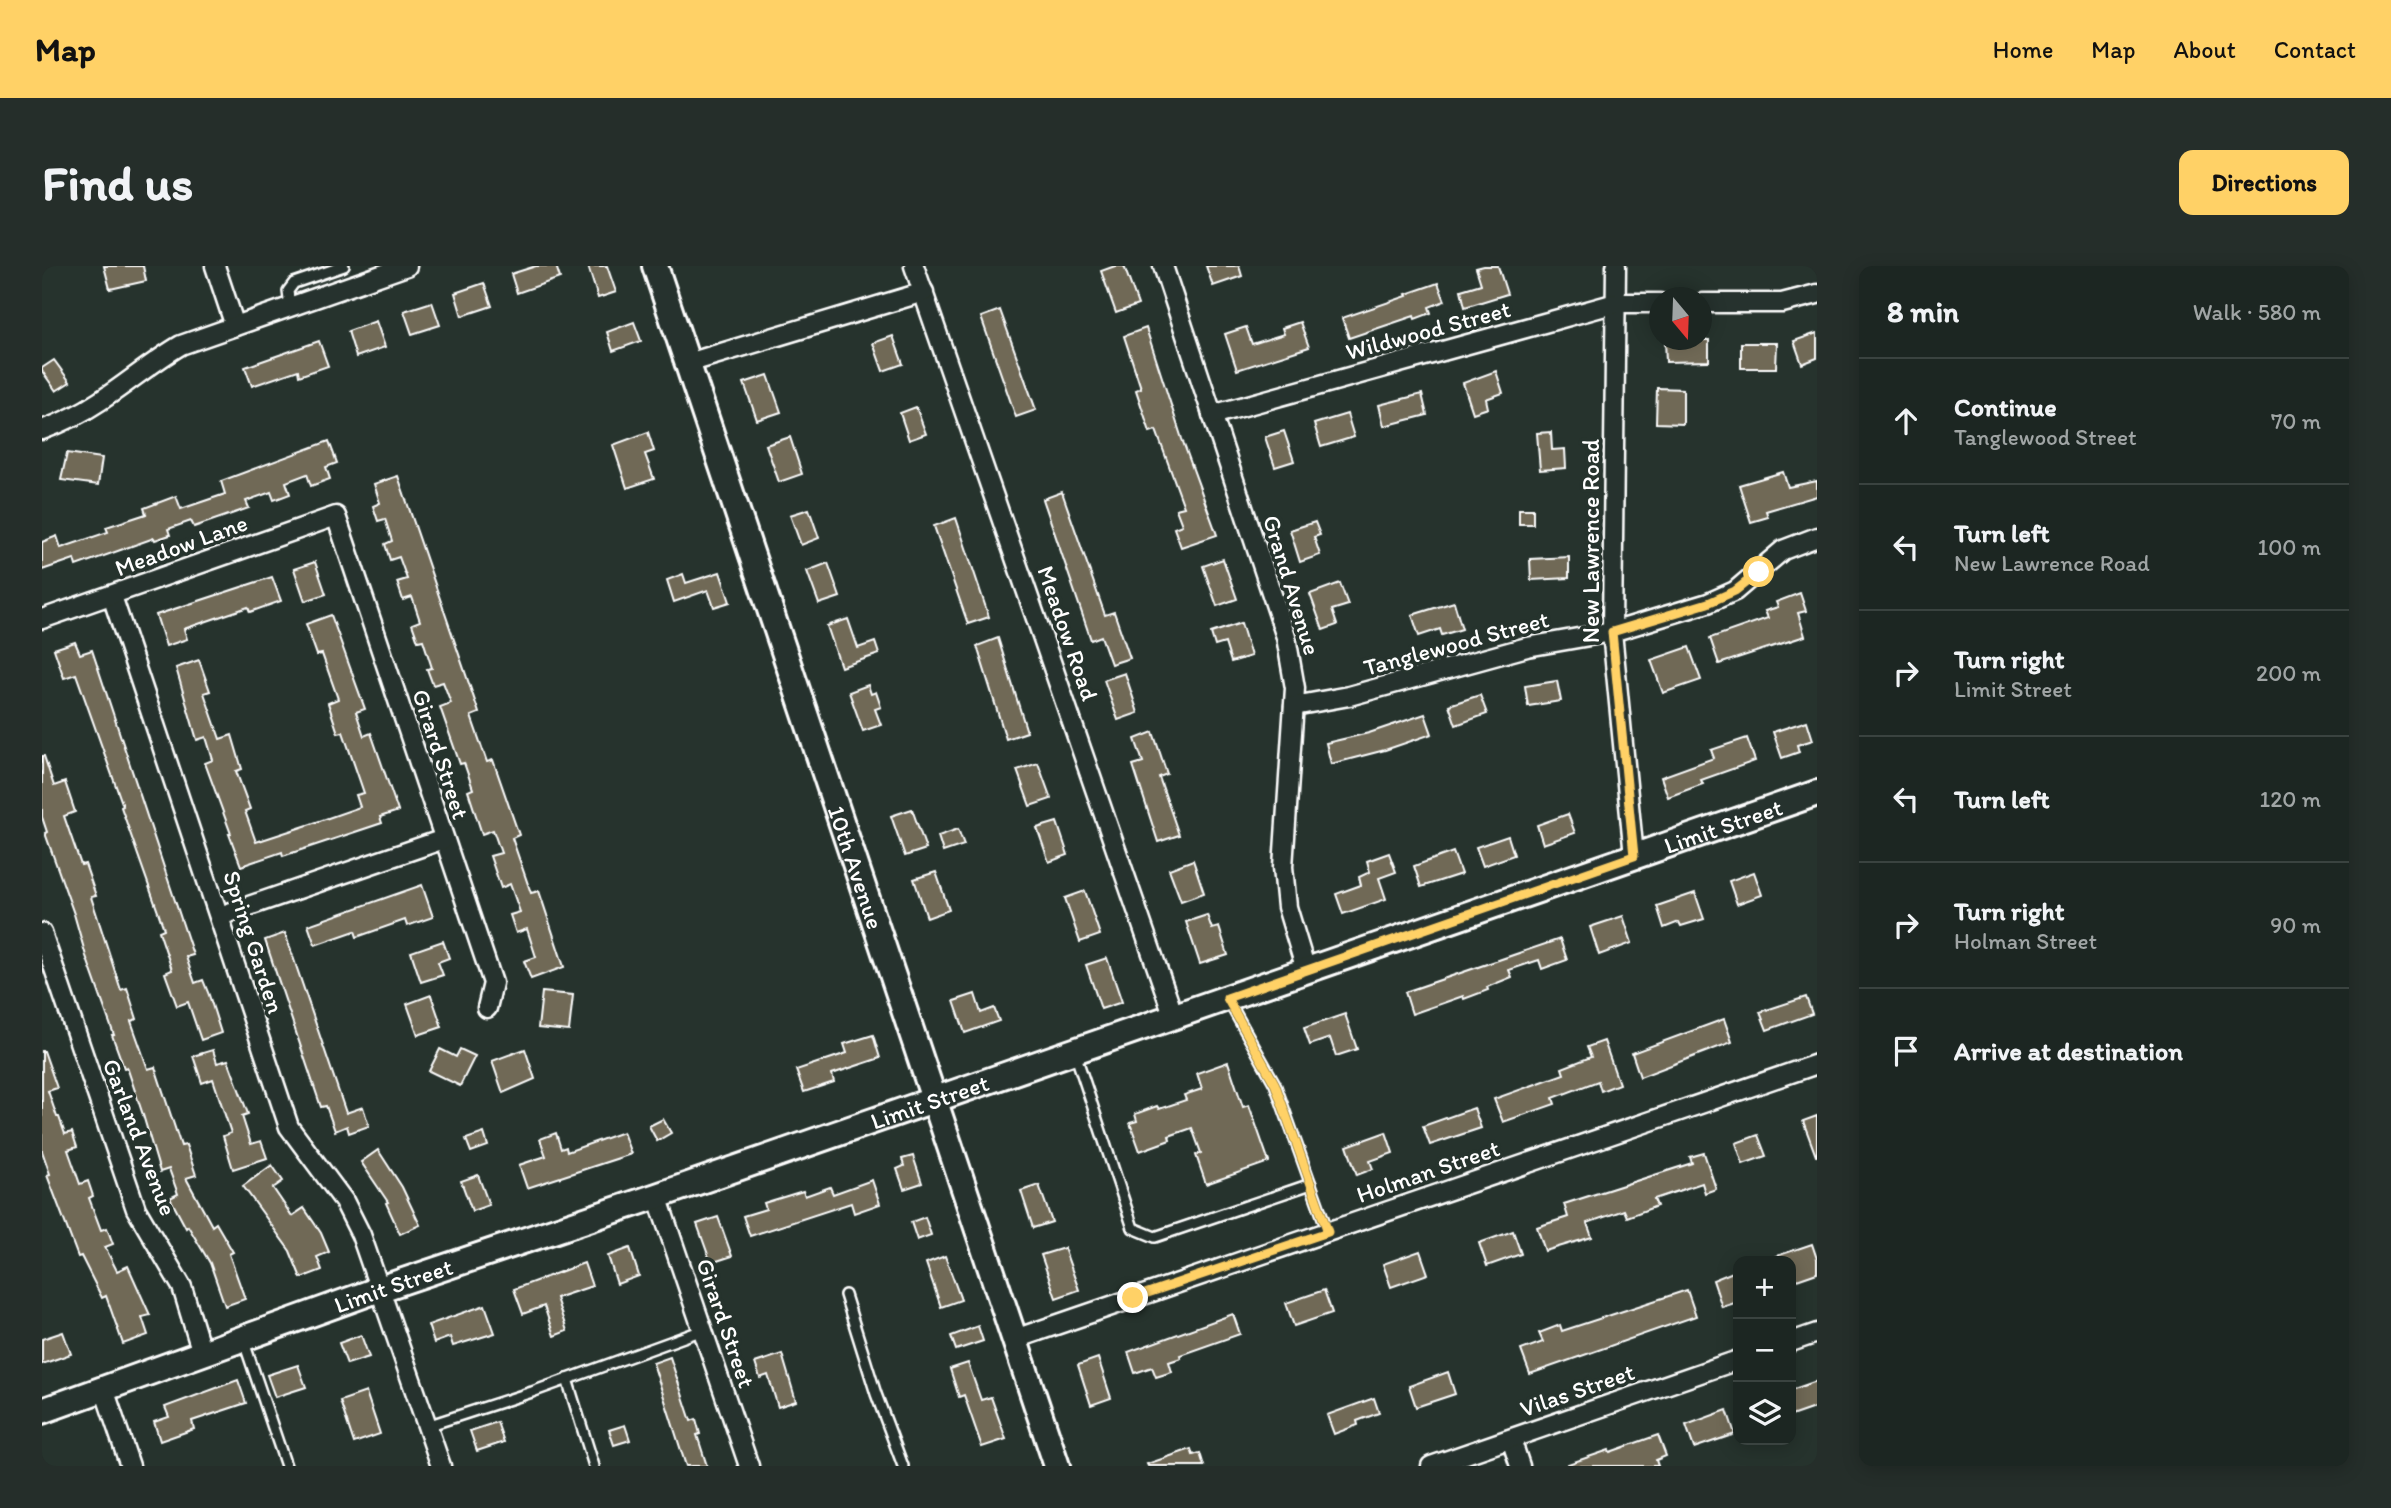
<!DOCTYPE html>
<meta charset="utf-8">
<style>
:root{--surface:#1c2622;--page:#252e2a;--text:#f1f3f6;--muted:#a0a5a5;--line:#3a4340;--accent:#ffd166}
body{margin:0;font-family:Itim,sans-serif;background:var(--page);color:var(--text)}
.controls{position:absolute;right:21px;bottom:21px;display:grid;overflow:hidden;border-radius:14px;box-shadow:0 4px 18px #0003}
.controls button{width:63px;height:63px;display:grid;place-items:center;padding:0;border:0;border-bottom:2px solid var(--line);background:var(--surface);color:var(--text);font:35px sans-serif}
.compass{position:absolute;left:1607px;top:21px;width:63px;height:63px;border-radius:50%;background:var(--surface);box-shadow:0 4px 18px #0003;rotate:161deg}
.stop{position:absolute;width:21px;height:21px;margin:-16px;border:5px solid #ffd166;border-radius:50%;background:#fff}
.stop.end{background:#ffd166;border-color:#fff;box-shadow:0 2px 7px #0008}
.list{margin:0;padding:0;list-style:none}
h2{display:flex;justify-content:space-between;align-items:center;height:91px;margin:0;padding:0 28px;font-size:30px}
h2 small{font-size:23px;font-weight:400;color:var(--muted)}
.list li{display:grid;grid-template-columns:46px 1fr auto;gap:21px;align-items:center;box-sizing:border-box;height:126px;padding:0 28px;border-top:2px solid var(--line)}
.list b{display:block;font-size:26px;white-space:nowrap}
.list p{margin:0;font-size:23px;white-space:nowrap;color:var(--muted)}
.list em{font-size:23px;font-style:normal;color:var(--muted)}
.icon{flex:none;width:38px;height:38px;fill:none;stroke:currentColor;stroke-width:2;stroke-linecap:round;stroke-linejoin:round}
.map{position:relative;flex:none;width:1775px;height:1200px;overflow:hidden;border-radius:14px}
header{display:flex;align-items:center;gap:42px;box-sizing:border-box;height:98px;padding:0 35px;background:var(--accent);color:#111}
header strong{font-size:33px}
nav{display:flex;gap:38px;margin-inline-start:auto;font-size:24px}
.intro{display:flex;align-items:center;justify-content:space-between;box-sizing:border-box;height:168px;padding:0 42px}
h1{margin:0;font-size:49px}
.button{padding:18px 32px;border-radius:14px;background:var(--accent);color:#111;font-size:24px;font-weight:700}
main{display:flex;gap:42px;padding:0 42px}
aside{flex:1;background:var(--surface);border-radius:14px;box-shadow:0 4px 18px #0003}
.map>svg:first-child{display:block}
.building{fill:#6f6957;stroke:#fff;stroke-width:2}
.lines{fill:none;stroke-linecap:round;stroke-linejoin:round}
.lane-casing{stroke:#fff;stroke-width:14}
.street-casing{stroke:#fff;stroke-width:23}
.secondary-casing{stroke:#fff;stroke-width:30}
.lane{stroke:#26332d;stroke-width:9}
.street{stroke:#26332d;stroke-width:18}
.secondary{stroke:#26332d;stroke-width:24}
.route{stroke:#ffd166;stroke-width:9}
.labels{text-anchor:middle;dominant-baseline:central;stroke-width:7;stroke-linejoin:round;paint-order:stroke}
.street-label{font-size:24px;fill:#fff;stroke:#26332d}
</style>
<header>
<strong>Map</strong>
<nav><a>Home</a><a>Map</a><a>About</a><a>Contact</a></nav>
</header>
<div class="intro"><h1>Find us</h1><a class="button">Directions</a></div>
<main>
<div class="map">
<svg width="1775" height="1200" viewBox="0 0 1775 1200">
<rect width="100%" height="100%" fill="#26332d"/>
<filter id="ink" filterUnits="userSpaceOnUse"><feTurbulence type="fractalNoise" baseFrequency=".0143" numOctaves="2"/><feDisplacementMap in="SourceGraphic" scale="14" xChannelSelector="R" yChannelSelector="G"/><feConvolveMatrix kernelMatrix="1 2 1 2 8 2 1 2 1" color-interpolation-filters="sRGB"/></filter>
<g filter="url(#ink)">
<g class="building">
<polygon points="62,0 101,0 104,15 68,23"/>
<polygon points="494,0 514,0 518,12 475,27 469,8"/>
<polygon points="546,0 565,0 574,26 556,32"/>
<polygon points="1073,0 1082,0 1096,39 1074,47 1059,5"/>
<polygon points="1164,0 1197,0 1200,10 1171,20"/>
<polygon points="1442,0 1456,0 1465,28 1423,41 1419,24 1439,18 1434,2"/>
<polygon points="442,17 450,40 420,50 413,27"/>
<polygon points="1396,17 1403,35 1387,41 1389,47 1373,53 1372,50 1307,72 1300,52 1365,30 1364,28"/>
<polygon points="390,36 398,59 370,68 362,45"/>
<polygon points="958,44 994,144 974,151 939,51"/>
<polygon points="334,55 343,81 314,91 306,65"/>
<polygon points="592,56 599,75 571,85 565,66"/>
<polygon points="1258,56 1267,81 1195,104 1183,68 1204,61 1210,78 1242,68 1240,62"/>
<polygon points="1104,62 1140,173 1175,269 1139,281 1132,262 1140,259 1134,243 1142,241 1114,164 1108,166 1094,124 1099,122 1082,70"/>
<polygon points="1775,67 1775,92 1760,98 1752,75"/>
<polygon points="851,70 861,98 841,105 831,77"/>
<polygon points="1623,74 1667,74 1667,95 1624,96"/>
<polygon points="277,75 286,100 257,110 256,104 210,120 203,101"/>
<polygon points="1699,77 1735,77 1734,102 1699,102"/>
<polygon points="12,94 28,116 14,125 0,105 0,102"/>
<polygon points="1454,105 1461,127 1444,133 1446,142 1431,147 1421,117"/>
<polygon points="726,109 739,146 715,154 702,117"/>
<polygon points="1615,122 1641,123 1641,158 1614,157"/>
<polygon points="1380,128 1385,149 1342,160 1337,139"/>
<polygon points="874,141 884,168 867,174 858,147"/>
<polygon points="1305,148 1312,171 1279,181 1272,158"/>
<polygon points="1242,165 1252,195 1233,201 1223,171"/>
<polygon points="606,166 612,185 603,188 612,213 585,222 571,179"/>
<polygon points="1509,166 1510,184 1523,183 1524,202 1498,204 1495,167"/>
<polygon points="748,171 760,208 737,216 724,179"/>
<polygon points="287,175 295,197 284,201 288,213 269,220 265,208 244,216 248,228 232,234 229,226 204,235 207,242 152,261 149,255 126,263 128,269 113,274 112,272 34,300 32,293 0,304 0,276 15,270 19,282 66,266 64,261 104,248 102,242 134,230 139,243 183,228 179,215"/>
<polygon points="25,187 60,192 56,219 19,214"/>
<polygon points="1741,206 1746,221 1775,215 1775,230 1724,245 1726,251 1709,256 1697,219"/>
<polygon points="356,210 437,447 429,450 445,496 451,494 477,569 470,572 489,627 497,625 522,701 489,713 482,695 494,691 485,663 474,667 468,649 478,646 468,618 459,622 448,590 459,587 451,564 440,568 426,525 431,523 422,497 418,498 398,441 409,437 401,416 391,419 385,403 390,402 381,374 376,375 370,358 378,355 370,331 361,334 355,316 365,313 357,291 348,294 343,278 350,275 343,253 336,255 331,240 338,237 332,218"/>
<polygon points="1020,226 1063,349 1072,346 1088,392 1069,398 1059,370 1049,374 1001,233"/>
<polygon points="767,243 777,272 759,279 748,249"/>
<rect x="1477" y="243" width="14" height="15"/>
<polygon points="914,252 947,351 926,358 892,260"/>
<polygon points="1273,256 1278,269 1272,271 1278,289 1258,296 1248,264"/>
<polygon points="1527,291 1527,312 1489,314 1488,293"/>
<polygon points="1181,293 1195,333 1175,340 1161,300"/>
<polygon points="273,296 284,328 263,335 252,303"/>
<polygon points="786,297 798,331 777,338 765,305"/>
<polygon points="678,306 688,336 672,341 666,324 632,336 625,314 641,308 644,317"/>
<polygon points="230,311 239,335 208,346 206,341 142,363 145,373 124,380 114,349"/>
<polygon points="1298,317 1306,339 1290,344 1295,359 1281,364 1268,328"/>
<polygon points="1758,327 1764,345 1756,347 1763,370 1677,398 1668,372 1726,352 1723,345 1736,341 1734,336"/>
<polygon points="1412,336 1420,363 1400,369 1398,363 1377,370 1370,349"/>
<polygon points="289,349 323,443 314,446 322,470 329,467 356,545 338,551 340,557 241,590 240,586 199,600 187,568 189,568 163,497 171,494 164,471 155,474 134,402 157,394 168,425 162,427 178,473 190,469 200,503 194,505 208,543 203,545 214,576 266,559 318,541 314,529 322,527 301,466 296,467 286,437 296,433 280,388 275,389 264,358"/>
<polygon points="806,353 816,382 833,376 837,388 799,401 785,360"/>
<polygon points="1199,357 1209,390 1189,396 1183,377 1173,380 1169,367"/>
<polygon points="956,372 985,466 964,473 935,380"/>
<polygon points="33,376 38,388 50,384 151,689 144,691 153,717 161,714 167,729 179,767 159,774 146,736 135,740 123,707 130,704 117,665 122,663 79,541 81,540 34,408 22,412 12,383"/>
<polygon points="1647,381 1659,414 1621,427 1609,394"/>
<polygon points="1083,407 1096,447 1076,454 1062,414"/>
<polygon points="1515,415 1519,435 1486,440 1483,420"/>
<polygon points="826,419 829,428 834,426 839,441 833,443 839,459 821,465 807,426"/>
<polygon points="1438,429 1445,448 1414,459 1407,439"/>
<polygon points="1383,448 1390,468 1343,484 1289,498 1284,477 1327,467"/>
<polygon points="1765,455 1771,474 1755,479 1757,486 1740,492 1731,466"/>
<polygon points="1111,466 1125,508 1117,511 1137,569 1116,576 1091,499 1101,496 1093,473"/>
<polygon points="1705,472 1713,495 1659,514 1661,518 1626,531 1619,511 1672,492 1669,484"/>
<polygon points="0,490 2,490 12,520 23,516 33,546 22,550 39,599 43,598 54,630 49,631 79,724 85,722 95,753 89,755 106,803 113,801 139,880 144,879 154,909 144,912 170,960 174,957 191,986 187,988 203,1033 183,1040 168,997 146,960 144,962 128,932 136,928 127,903 118,906 101,849 85,801 82,802 70,769 72,769 44,690 32,648 3,567 5,566 0,551"/>
<polygon points="996,497 1009,533 988,540 975,504"/>
<polygon points="870,543 884,583 863,590 849,550"/>
<polygon points="1526,548 1533,567 1501,578 1495,559"/>
<polygon points="1015,556 1026,589 1007,596 995,562"/>
<polygon points="916,563 922,579 901,586 896,570"/>
<polygon points="1466,570 1472,589 1441,600 1434,581"/>
<polygon points="1411,586 1419,608 1379,621 1372,600"/>
<polygon points="1347,587 1354,606 1337,612 1344,633 1301,648 1294,628 1319,619 1317,611 1328,606 1325,595"/>
<polygon points="1151,594 1162,627 1139,635 1127,603"/>
<polygon points="894,606 907,644 885,652 872,613"/>
<polygon points="1712,606 1720,629 1695,638 1687,615"/>
<polygon points="380,619 391,651 365,660 363,654 315,671 313,665 273,679 266,659"/>
<polygon points="1043,625 1058,669 1038,676 1023,632"/>
<polygon points="1653,627 1662,653 1639,660 1637,656 1622,662 1615,640"/>
<polygon points="1165,649 1170,663 1177,661 1186,689 1158,698 1144,656"/>
<polygon points="1581,650 1590,677 1557,689 1548,661"/>
<polygon points="243,667 304,847 321,841 327,860 307,867 305,860 293,865 284,840 279,841 223,674"/>
<polygon points="1518,673 1525,694 1500,703 1497,694 1467,704 1470,711 1445,721 1446,724 1422,733 1421,730 1370,748 1363,726"/>
<polygon points="401,675 407,692 396,696 401,709 379,716 369,686"/>
<polygon points="1065,692 1080,736 1059,743 1044,699"/>
<polygon points="500,726 531,729 527,765 496,762"/>
<polygon points="933,728 939,747 952,742 957,755 923,767 912,735"/>
<polygon points="389,729 400,761 376,769 365,738"/>
<polygon points="1764,731 1770,748 1725,764 1718,746"/>
<polygon points="1303,748 1315,783 1294,790 1288,772 1268,779 1262,762"/>
<polygon points="1682,753 1690,776 1598,811 1590,787"/>
<polygon points="831,769 838,792 790,808 792,816 762,826 754,804 805,787 802,778"/>
<polygon points="1562,775 1577,818 1559,825 1556,815 1511,832 1513,838 1461,856 1452,833 1522,808 1520,802 1549,791 1545,781"/>
<polygon points="398,783 414,791 418,783 433,790 418,820 387,805"/>
<polygon points="483,783 493,813 461,827 450,795"/>
<polygon points="171,784 175,797 186,794 206,848 200,850 209,878 219,875 225,892 191,903 181,870 189,867 171,813 160,817 151,790"/>
<polygon points="0,785 2,785 15,822 6,825 15,851 17,851 23,868 30,866 35,881 26,884 38,918 46,915 51,930 47,932 59,964 65,962 71,978 63,981 75,1005 86,1000 108,1049 100,1051 106,1069 81,1078 64,1030 60,1032 39,990 36,991 5,909 8,908 0,885"/>
<polygon points="1186,796 1201,841 1207,839 1227,896 1164,918 1154,889 1159,887 1150,862 1127,870 1128,874 1098,885 1088,857 1095,855 1093,848 1115,840 1117,843 1144,834 1142,829 1160,823 1155,807"/>
<polygon points="1432,842 1439,862 1388,879 1381,860"/>
<polygon points="1775,850 1775,890 1774,890 1761,855"/>
<polygon points="621,853 629,867 615,875 607,860"/>
<polygon points="581,866 589,888 485,922 477,899 504,890 498,873 514,867 519,883 524,881 525,886"/>
<polygon points="1344,866 1351,887 1328,895 1331,903 1315,909 1305,880"/>
<polygon points="442,867 446,880 429,886 424,873"/>
<polygon points="1716,869 1724,890 1701,898 1694,877"/>
<polygon points="336,884 360,921 378,959 358,968 344,937 346,936 319,896"/>
<polygon points="1662,887 1674,923 1663,927 1660,917 1612,933 1615,940 1585,951 1582,944 1545,957 1550,971 1503,985 1495,961 1526,951 1522,938 1650,897 1648,891"/>
<polygon points="871,890 880,917 862,923 855,903 862,900 860,893"/>
<polygon points="230,899 241,915 231,922 250,950 262,942 279,967 287,986 275,991 280,1004 259,1012 248,985 201,920"/>
<polygon points="436,909 447,939 430,945 419,915"/>
<polygon points="830,914 838,938 812,947 809,937 708,970 701,950 724,943 722,937 761,925 763,930 788,921 791,928"/>
<polygon points="997,919 1010,956 991,962 979,925"/>
<polygon points="676,951 690,990 669,997 655,958"/>
<polygon points="883,951 889,969 875,974 869,956"/>
<polygon points="1471,965 1479,988 1445,1000 1437,977"/>
<polygon points="1770,978 1775,993 1775,1007 1749,1016 1749,995 1726,995 1726,993"/>
<polygon points="588,982 597,1010 575,1018 566,990"/>
<polygon points="1022,982 1037,1024 1014,1032 999,989"/>
<polygon points="1378,985 1386,1008 1349,1021 1341,998"/>
<polygon points="903,990 919,1034 899,1041 884,997"/>
<polygon points="542,997 550,1020 514,1032 525,1065 512,1070 502,1040 481,1048 472,1023"/>
<polygon points="1696,1004 1696,1036 1680,1041 1671,1014"/>
<polygon points="1282,1024 1290,1047 1252,1060 1244,1037"/>
<polygon points="1645,1024 1654,1050 1488,1108 1479,1084 1501,1076 1497,1067 1518,1059 1520,1065"/>
<polygon points="443,1039 453,1067 411,1080 408,1071 392,1077 386,1059"/>
<polygon points="1191,1048 1198,1068 1138,1089 1139,1092 1127,1096 1130,1106 1114,1111 1110,1101 1093,1107 1086,1086"/>
<polygon points="936,1060 941,1075 914,1084 909,1070"/>
<polygon points="21,1066 29,1088 0,1098 0,1073"/>
<polygon points="319,1069 327,1091 305,1098 297,1077"/>
<polygon points="740,1088 754,1135 736,1141 726,1109 718,1112 713,1097"/>
<polygon points="628,1091 649,1155 654,1153 658,1168 655,1169 665,1200 644,1200 611,1097"/>
<polygon points="1056,1092 1069,1132 1049,1139 1036,1099"/>
<polygon points="926,1097 939,1134 949,1131 964,1173 940,1181 922,1129 917,1131 908,1103"/>
<polygon points="256,1099 264,1121 233,1131 225,1109"/>
<polygon points="1406,1106 1413,1128 1374,1141 1367,1120"/>
<polygon points="196,1114 204,1137 150,1155 152,1163 118,1175 112,1156 127,1151 123,1141"/>
<polygon points="1775,1115 1775,1141 1749,1150 1749,1124"/>
<polygon points="324,1126 338,1168 312,1177 298,1135"/>
<polygon points="1332,1132 1337,1147 1315,1155 1316,1159 1292,1168 1285,1149"/>
<polygon points="1685,1144 1693,1168 1652,1182 1644,1159"/>
<polygon points="455,1156 462,1176 435,1185 428,1165"/>
<polygon points="583,1159 588,1174 572,1179 567,1164"/>
<polygon points="1616,1169 1624,1190 1614,1194 1616,1200 1527,1200 1526,1198 1567,1184 1568,1186"/>
<polygon points="1149,1183 1151,1189 1158,1187 1162,1200 1106,1200 1105,1198"/>
</g>
<g class="lines">
<defs>
<g id="lane">
<polyline points="248,41 246,25 252,17 302,0"/>
<polyline points="1186,734 1233,818 1286,966"/>
<polyline points="1033,787 1091,962 1113,971 1269,918"/>
<polyline points="803,1029 834,1128 861,1200"/>
<polyline points="202,1076 244,1200"/>
<polyline points="525,1113 552,1200"/>
<polyline points="385,1160 490,1126 661,1064"/>
</g>
<g id="street">
<polyline points="173,0 193,60"/>
<polyline points="872,0 1132,751"/>
<polyline points="1121,0 1244,371 1253,422 1241,601 1245,641 1264,704"/>
<polyline points="1574,0 1570,366 1592,590"/>
<polyline points="1660,37 1740,37 1775,28"/>
<polyline points="646,97 882,26"/>
<polyline points="1170,149 1574,37 1618,37"/>
<path d="M0,164c20,-7 40,-17 58,-29 28,-18 52,-39 81,-56l226,-79"/>
<polyline points="70,330 247,861 302,935 319,969 399,1200"/>
<polyline points="0,353 294,250 451,717 445,742"/>
<polyline points="1252,440 1307,430 1485,381 1570,366 1666,337 1693,325 1741,284 1775,271"/>
<polyline points="178,650 402,573"/>
<polyline points="0,667 94,943 140,1021 160,1087"/>
<polyline points="615,930 707,1200"/>
<polyline points="973,1073 1775,798"/>
<polyline points="1749,1076 1775,1067"/>
<polyline points="62,1123 88,1200"/>
<polyline points="1469,1173 1478,1200"/>
<polyline points="1389,1200 1696,1094"/>
</g>
<g id="secondary">
<path id="s1" d="M613,0l402,1200"/>
<path id="s2" d="M0,1145l338,-122 277,-93 1160,-403"/>
</g>
</defs>
<use href="#lane" class="lane-casing"/>
<use href="#street" class="street-casing"/>
<use href="#secondary" class="secondary-casing"/>
<use href="#lane" class="lane"/>
<use href="#street" class="street"/>
<use href="#secondary" class="secondary"/>
</g>
</g>
<g class="lines" filter="url(#ink)">
<polyline class="route" points="1091,1032 1286,966 1233,818 1185,732 1592,590 1570,366 1666,337 1693,325 1717,306"/>
</g>
<g class="labels">
<g class="street-label">
<text transform="translate(1386 64) rotate(-15)">Wildwood Street</text>
<text transform="translate(1548 275) rotate(-90)">New Lawrence Road</text>
<text transform="translate(139 279) rotate(-20)">Meadow Lane</text>
<text transform="translate(1250 319) rotate(73)">Grand Avenue</text>
<text transform="translate(1026 367) rotate(71)">Meadow Road</text>
<text transform="translate(1414 377) rotate(-15)">Tanglewood Street</text>
<text transform="translate(399 488) rotate(72)">Girard Street</text>
<text stroke="none"><textPath href="#s2" startOffset="1780">Limit Street</textPath></text>
<text stroke="none"><textPath href="#s1" startOffset="634">10th Avenue</textPath></text>
<text transform="translate(212 676) rotate(72)">Spring Garden</text>
<text stroke="none"><textPath href="#s2" startOffset="940">Limit Street</textPath></text>
<text transform="translate(98 871) rotate(69)">Garland Avenue</text>
<text transform="translate(1386 905) rotate(-19)">Holman Street</text>
<text stroke="none"><textPath href="#s2" startOffset="373">Limit Street</textPath></text>
<text transform="translate(684 1057) rotate(71)">Girard Street</text>
<text transform="translate(1535 1124) rotate(-19)">Vilas Street</text>
</g>
</g>
</svg>
<div class="controls">
<button>+</button>
<button>−</button>
<button><svg class="icon" aria-label="layers" viewBox="0 0 24 24"><path d="M12 4l9 5-9 5-9-5zM3 14l9 5 9-5"/></svg></button>
</div>
<svg class="compass" viewBox="-18 -18 36 36"><path d="M0-13l5 13h-10z" fill="#e53935"/><path d="M0 13l5-13h-10z" fill="#a0a5a5"/></svg>
<div class="stop" style="left:1717px;top:306px"></div>
<div class="stop end" style="left:1091px;top:1032px"></div>
</div>
<aside>
<h2>8 min<small>Walk · 580 m</small></h2>
<ul class="list">
<li><svg class="icon" aria-label="ahead" viewBox="0 0 24 24"><path d="M12 20V5M6 11l6-6 6 6"/></svg><div><b>Continue</b><p>Tanglewood Street</p></div><em>70 m</em></li>
<li><svg class="icon" aria-label="left" viewBox="0 0 24 24"><path d="M17 20v-9H6M10 6l-5 5 5 5"/></svg><div><b>Turn left</b><p>New Lawrence Road</p></div><em>100 m</em></li>
<li><svg class="icon" aria-label="right" viewBox="0 0 24 24"><path d="M7 20v-9h11M14 6l5 5-5 5"/></svg><div><b>Turn right</b><p>Limit Street</p></div><em>200 m</em></li>
<li><svg class="icon" aria-label="left" viewBox="0 0 24 24"><path d="M17 20v-9H6M10 6l-5 5 5 5"/></svg><div><b>Turn left</b></div><em>120 m</em></li>
<li><svg class="icon" aria-label="right" viewBox="0 0 24 24"><path d="M7 20v-9h11M14 6l5 5-5 5"/></svg><div><b>Turn right</b><p>Holman Street</p></div><em>90 m</em></li>
<li><svg class="icon" aria-label="arrive" viewBox="0 0 24 24"><path d="M6 21V4h12l-3 4 3 4H6"/></svg><div><b>Arrive at destination</b></div></li>
</ul>
</aside>
</main>
